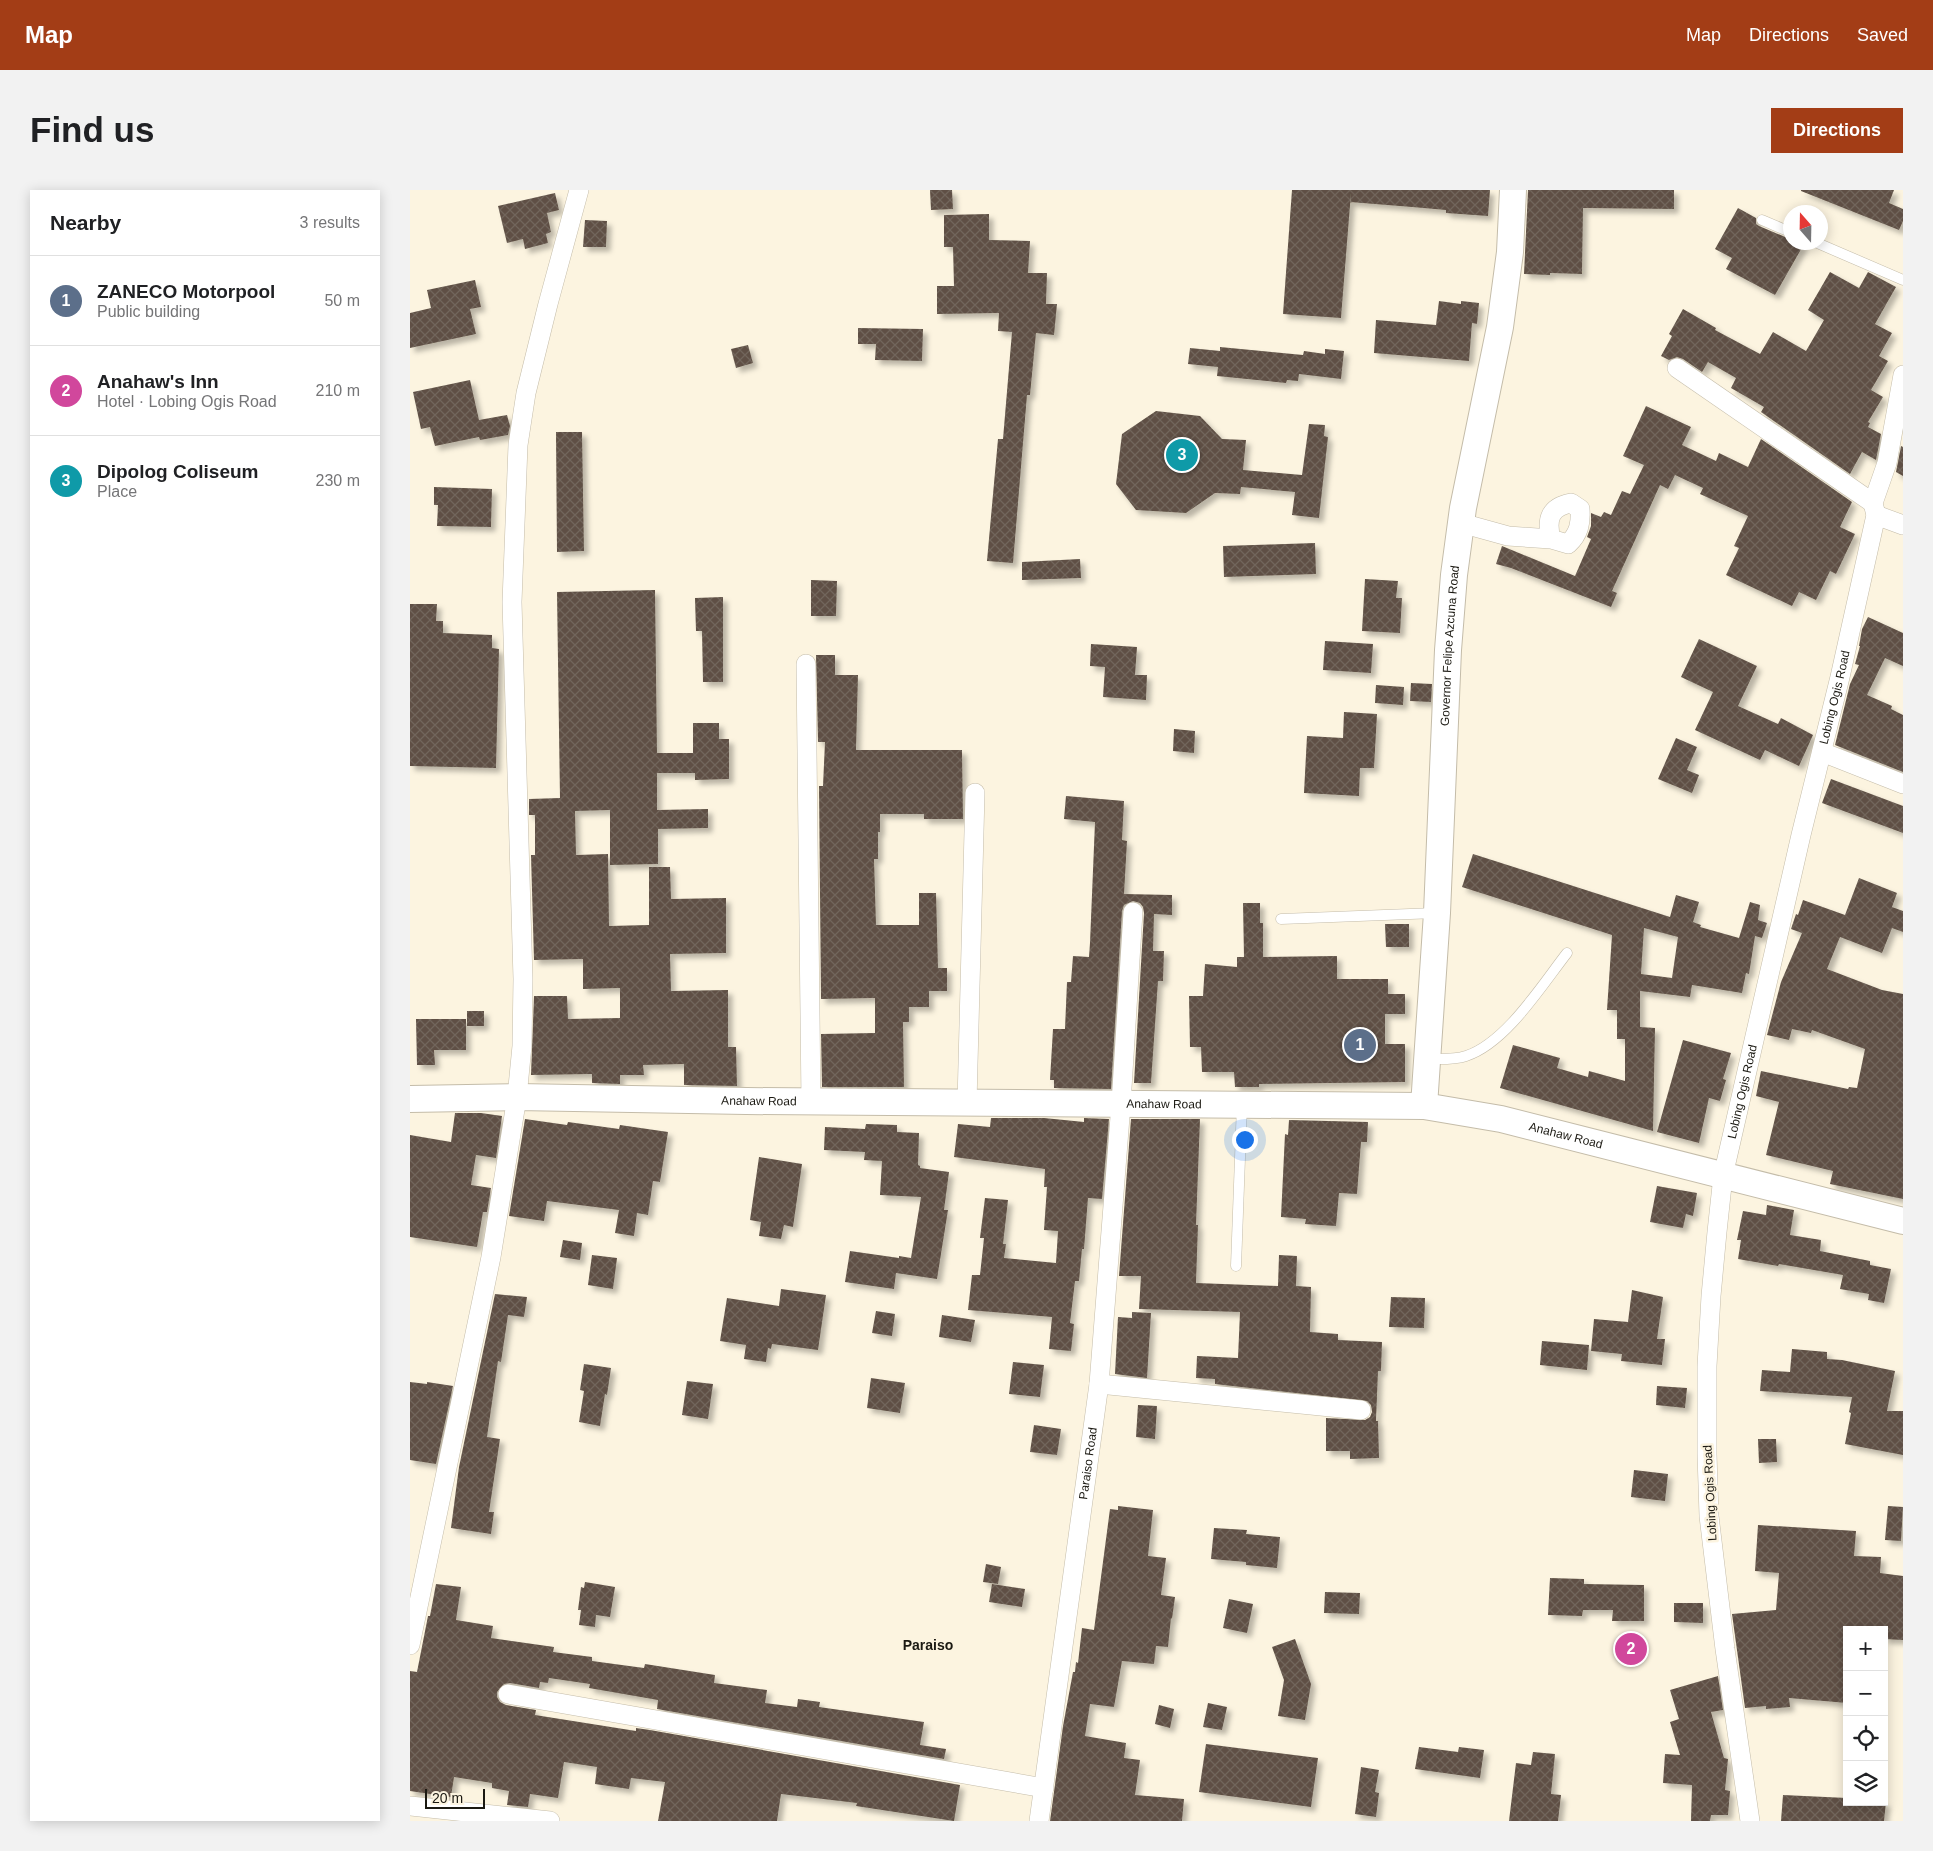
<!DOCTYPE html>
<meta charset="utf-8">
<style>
:root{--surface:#fff;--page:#f2f2f2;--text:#202124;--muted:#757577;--line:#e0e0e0;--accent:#a33d16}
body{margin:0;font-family:Arial,sans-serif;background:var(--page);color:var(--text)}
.controls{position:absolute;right:15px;bottom:15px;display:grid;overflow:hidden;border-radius:0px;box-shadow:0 2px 12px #0003}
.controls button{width:45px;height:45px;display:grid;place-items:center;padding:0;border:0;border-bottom:1px solid var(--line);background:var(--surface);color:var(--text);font:25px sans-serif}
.compass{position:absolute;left:1373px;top:15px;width:45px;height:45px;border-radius:50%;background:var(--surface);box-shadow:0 2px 12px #0003;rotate:340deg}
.scale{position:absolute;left:15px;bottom:12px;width:60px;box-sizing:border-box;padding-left:5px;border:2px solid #1b1912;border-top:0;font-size:14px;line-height:18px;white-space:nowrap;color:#1b1912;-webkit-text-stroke:4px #fcf4e0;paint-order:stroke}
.you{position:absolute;left:834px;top:949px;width:18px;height:18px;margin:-12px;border:4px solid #fff;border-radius:50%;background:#1a73e8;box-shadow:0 0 0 8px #1a73e833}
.badge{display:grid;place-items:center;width:32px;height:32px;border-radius:50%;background:var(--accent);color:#fff;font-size:16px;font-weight:700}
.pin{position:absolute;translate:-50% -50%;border:2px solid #fff;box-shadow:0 1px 5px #0006}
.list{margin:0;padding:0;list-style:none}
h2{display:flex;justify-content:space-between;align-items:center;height:65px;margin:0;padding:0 20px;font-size:21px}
h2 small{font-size:16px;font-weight:400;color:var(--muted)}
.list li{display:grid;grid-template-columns:32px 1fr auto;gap:15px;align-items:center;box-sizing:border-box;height:90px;padding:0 20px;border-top:1px solid var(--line)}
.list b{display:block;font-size:19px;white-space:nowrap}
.list p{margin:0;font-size:16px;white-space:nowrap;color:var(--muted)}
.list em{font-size:16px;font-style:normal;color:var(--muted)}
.icon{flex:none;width:28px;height:28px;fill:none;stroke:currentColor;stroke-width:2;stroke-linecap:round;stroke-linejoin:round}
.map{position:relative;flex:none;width:1493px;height:1631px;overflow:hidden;border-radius:0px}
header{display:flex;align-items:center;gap:30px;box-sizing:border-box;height:70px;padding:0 25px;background:var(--accent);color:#fff}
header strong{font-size:24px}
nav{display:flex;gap:28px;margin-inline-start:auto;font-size:18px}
.intro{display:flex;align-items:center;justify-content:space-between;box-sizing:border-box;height:120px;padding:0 30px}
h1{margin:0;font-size:35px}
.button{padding:12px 22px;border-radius:0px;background:var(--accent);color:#fff;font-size:18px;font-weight:700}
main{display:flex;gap:30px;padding:0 30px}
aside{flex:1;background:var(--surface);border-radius:0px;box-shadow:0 2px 12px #0003}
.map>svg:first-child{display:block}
.building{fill:url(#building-cross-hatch);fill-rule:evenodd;filter:url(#shadow)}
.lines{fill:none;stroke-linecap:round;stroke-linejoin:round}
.lane-casing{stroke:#c4bca9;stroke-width:11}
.street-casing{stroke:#c4bca9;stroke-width:20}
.secondary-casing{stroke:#c4bca9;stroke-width:28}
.lane{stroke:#fff;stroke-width:10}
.street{stroke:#fff;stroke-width:19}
.secondary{stroke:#fff;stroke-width:26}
.labels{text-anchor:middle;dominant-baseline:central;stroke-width:5;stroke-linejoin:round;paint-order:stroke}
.street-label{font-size:12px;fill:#1b1912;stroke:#fcf4e0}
.neighbourhood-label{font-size:14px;font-weight:bold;fill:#1b1912;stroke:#fcf4e0}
</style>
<header>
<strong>Map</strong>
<nav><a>Map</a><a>Directions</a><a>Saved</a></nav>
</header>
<div class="intro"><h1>Find us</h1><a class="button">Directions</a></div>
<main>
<aside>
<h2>Nearby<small>3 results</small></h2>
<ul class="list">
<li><span class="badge" style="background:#5c6f8a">1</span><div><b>ZANECO Motorpool</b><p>Public building</p></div><em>50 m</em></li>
<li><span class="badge" style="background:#d1479c">2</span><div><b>Anahaw's Inn</b><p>Hotel · Lobing Ogis Road</p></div><em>210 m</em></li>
<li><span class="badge" style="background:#0f9aa8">3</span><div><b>Dipolog Coliseum</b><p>Place</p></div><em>230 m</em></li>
</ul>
</aside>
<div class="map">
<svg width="1493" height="1631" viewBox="0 0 1493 1631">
<defs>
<pattern id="building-cross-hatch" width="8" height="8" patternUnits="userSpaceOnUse" patternTransform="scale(1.25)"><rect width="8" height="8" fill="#5e5044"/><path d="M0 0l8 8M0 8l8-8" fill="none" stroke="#71655b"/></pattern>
<filter id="shadow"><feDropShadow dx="4.5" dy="4.5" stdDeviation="2.5" flood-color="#0004"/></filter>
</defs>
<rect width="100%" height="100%" fill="#fcf4e0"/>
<g class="building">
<polygon points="520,0 542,0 543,19 521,20"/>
<polygon points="882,0 1080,0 1078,26 1036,23 1036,20 1002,17 940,12 941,3 931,128 873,124"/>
<polygon points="1118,0 1264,0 1264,19 1173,18 1172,84 1140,83 1140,85 1114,84"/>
<polygon points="1391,0 1484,0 1479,13 1493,19 1493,31 1489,40 1391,1"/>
<polygon points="145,3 149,20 137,23 141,42 136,44 138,53 115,59 113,49 97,53 88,16"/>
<polygon points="1328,18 1346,28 1346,34 1349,36 1380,49 1380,52 1394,54 1365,105 1316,79 1322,68 1305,59"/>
<polygon points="579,24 579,50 620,51 618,83 637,83 636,114 647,114 644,145 626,143 620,205 617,205 603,373 577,371 588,249 593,249 602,142 588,141 589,123 527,124 527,96 544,96 543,57 534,57 534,25"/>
<polygon points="175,30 197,31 196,57 173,57"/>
<polygon points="1420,82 1449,98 1458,82 1486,97 1465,134 1482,143 1469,166 1478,171 1461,200 1473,207 1458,232 1460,233 1458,237 1471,244 1466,270 1452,262 1440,284 1351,222 1354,217 1321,198 1326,188 1298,172 1292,182 1273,169 1267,167 1259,170 1251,166 1262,146 1259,144 1273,119 1306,138 1305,140 1350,164 1363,142 1396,161 1414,130 1398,120"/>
<polygon points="65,90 71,117 60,119 66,144 0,158 0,123 21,118 17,100"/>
<polygon points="1029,111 1051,114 1051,111 1069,113 1067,134 1062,133 1059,171 964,163 966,130 1026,135"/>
<polygon points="448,138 513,139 512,171 465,170 466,154 448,154"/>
<polygon points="338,155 343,173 326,178 321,159"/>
<polygon points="810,157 893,165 894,161 915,164 915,159 934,161 931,189 889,184 888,191 877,190 876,193 807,186 808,177 778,174 780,158 810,161"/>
<polygon points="60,190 69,230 97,225 100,236 98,245 70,250 69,247 25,256 20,237 11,239 3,202"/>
<polygon points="1236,216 1281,237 1272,255 1306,271 1309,263 1338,277 1351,249 1442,312 1430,337 1445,344 1426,384 1420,381 1406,410 1389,402 1382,416 1316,385 1329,358 1324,356 1338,326 1290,304 1293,298 1265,285 1258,299 1250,295 1202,401 1207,403 1201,417 1101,378 1086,374 1092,356 1165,386 1181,349 1177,347 1181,336 1181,323 1191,327 1194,322 1201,325 1212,301 1220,304 1234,275 1213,266"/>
<polygon points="746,221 790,226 812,249 836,250 833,280 892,285 899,234 915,235 914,246 918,247 909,328 882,325 885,302 831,297 830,304 805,303 776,323 726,320 706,294 712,244"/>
<polygon points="146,242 172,242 174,361 147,362"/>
<polygon points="1491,256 1493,257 1493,286 1486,282"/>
<polygon points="24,297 82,299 81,337 27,336 28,315 24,315"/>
<polygon points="905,353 906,384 814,387 813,356"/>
<polygon points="670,369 671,388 612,390 612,372"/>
<polygon points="955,389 988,391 986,408 992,408 990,443 952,441"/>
<polygon points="401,390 427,391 426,426 401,426"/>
<polygon points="245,400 247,563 283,563 283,533 309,533 309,549 319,549 319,589 285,590 285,583 247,583 247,620 298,619 298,638 248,639 248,674 200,675 200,620 165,621 166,665 198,664 199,736 239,735 239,677 260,677 261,709 316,708 316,763 260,764 261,801 318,800 318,857 326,857 327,896 274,895 274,874 233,875 234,885 210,885 210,894 182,893 182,884 121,885 124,806 157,806 158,829 210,828 210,798 173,799 173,769 124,770 121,665 125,665 125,625 119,625 119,609 150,608 147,402"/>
<polygon points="313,407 313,492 293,492 292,441 286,441 285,408"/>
<polygon points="0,414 27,414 26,431 33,431 33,443 82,445 82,458 89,459 86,578 0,576"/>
<polygon points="1458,427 1493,443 1493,476 1475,468 1457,505 1482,516 1481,519 1493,525 1493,582 1425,555 1440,494 1449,475 1445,474 1450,456 1449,456 1452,439"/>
<polygon points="1289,449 1347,476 1328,516 1368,534 1371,528 1403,545 1389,576 1355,560 1350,570 1285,540 1303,502 1271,487"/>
<polygon points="915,451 963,454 961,483 913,480"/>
<polygon points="681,454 727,457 725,485 737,485 736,510 693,507 695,477 680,476"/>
<polygon points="406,465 425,465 425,485 448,485 446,560 552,560 553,629 514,629 514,624 470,624 470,642 468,642 468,669 464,669 466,735 509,735 509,703 526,703 528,778 537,778 537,801 519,801 519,817 499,817 499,832 493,832 494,897 412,897 411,844 465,843 465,808 411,809 409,596 413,596 415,552 408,552"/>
<polygon points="1001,493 1022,494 1021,512 1000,511"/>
<polygon points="966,495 994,497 993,515 965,513"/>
<polygon points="934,522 967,524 964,578 950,578 949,606 894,603 897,546 933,548"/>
<polygon points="764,539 785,541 784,563 763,561"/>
<polygon points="1266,548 1287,557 1277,580 1289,585 1282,603 1248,589"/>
<polygon points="1421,589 1493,616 1493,643 1412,613"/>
<polygon points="656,606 714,611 712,650 717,651 714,704 762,705 762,725 744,724 743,761 754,761 753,791 748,791 741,893 724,893 734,723 733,717 730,713 723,711 714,715 712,721 701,899 644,898 644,890 640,890 643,839 655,839 657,792 661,792 663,766 679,767 680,753 685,632 654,629"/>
<path d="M1063,664l197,63 6,-22 23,7 -6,20 8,3 -1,2 39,11 11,-36 10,3 -2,15 9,3 -5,15 -7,-2 -6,38 -3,-1 -4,20 -50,-8 -2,12 -50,-6v36l15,1 -2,103 -153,-43 13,-43 47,13 -3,10 31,9 1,-6 36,10v-42h-8v-29h-10l5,-75 -150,-48zM1234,738l34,9 -6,41 -31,-4z"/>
<polygon points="1449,688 1487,703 1482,717 1493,721 1493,742 1482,738 1472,763 1430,747 1417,779 1472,800 1493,804 1493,1009 1420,994 1423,981 1356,965 1369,912 1346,906 1351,881 1438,899 1439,897 1447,898 1455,859 1402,840 1401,843 1382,839 1379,850 1357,845 1371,792 1392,743 1381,739 1386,724 1388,725 1393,710 1435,725"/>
<polygon points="833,713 850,713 850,733 853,733 853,767 927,766 927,789 978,789 978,804 995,804 995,824 975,824 975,854 995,854 995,892 849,894 849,897 825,897 824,882 792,882 791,857 780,857 779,806 793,806 795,774 827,777 827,767 834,767"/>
<polygon points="975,734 999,734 999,757 976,757"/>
<rect x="57" y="821" width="17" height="15"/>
<polygon points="6,829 56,829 56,860 24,860 25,875 7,875"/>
<polygon points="1273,850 1321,863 1313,889 1316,890 1310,911 1299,908 1289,953 1247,942"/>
<polygon points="45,923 71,923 92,926 86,968 66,965 61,995 81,998 77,1022 73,1022 67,1057 0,1047 0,945 41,952"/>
<polygon points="581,928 634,928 674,932 674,928 699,929 692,1009 678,1008 674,1059 672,1059 669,1091 665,1091 660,1133 664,1134 661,1161 639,1159 642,1127 558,1120 562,1085 570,1085 574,1048 570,1048 575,1008 598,1010 593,1054 596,1054 594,1068 646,1073 648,1041 634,1040 637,997 634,997 635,979 544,967 548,934 580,937"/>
<polygon points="115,929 157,935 158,932 209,939 210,935 258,942 250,992 243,991 238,1025 227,1023 224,1046 205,1043 209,1020 137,1011 134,1031 99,1026"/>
<polygon points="721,929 790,929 786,1035 788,1035 786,1093 868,1096 869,1065 887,1066 886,1096 901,1097 900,1142 928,1144 928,1150 972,1152 971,1181 968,1181 966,1231 968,1231 969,1268 940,1269 940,1261 916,1261 916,1228 955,1230 960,1227 962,1222 961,1215 957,1211 805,1194 805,1189 786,1188 787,1166 828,1168 830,1122 729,1119 731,1086 709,1086"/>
<polygon points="879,930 958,932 957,952 951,952 947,1004 929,1003 926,1036 895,1034 896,1029 871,1027 875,944 878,945"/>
<polygon points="456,934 487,935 487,942 509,943 508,975 510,976 510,978 539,982 534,1020 538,1020 527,1089 486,1083 484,1099 435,1092 440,1061 489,1068 489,1066 501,1068 511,1007 470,1005 472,971 454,970 455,962 414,960 415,937 455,939"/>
<polygon points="349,967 392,974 383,1037 374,1035 371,1049 349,1046 351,1032 340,1030"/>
<polygon points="1247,996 1287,1003 1283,1026 1276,1024 1273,1038 1240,1032"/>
<polygon points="1357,1015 1384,1020 1380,1045 1411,1050 1410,1061 1460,1071 1460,1075 1481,1079 1474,1113 1458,1110 1459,1104 1430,1099 1433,1085 1369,1074 1368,1076 1328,1069 1331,1050 1327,1050 1333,1021 1356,1025"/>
<polygon points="153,1050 172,1053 170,1070 150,1067"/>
<polygon points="182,1065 207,1068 203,1099 178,1095"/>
<polygon points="371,1099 416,1105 408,1160 362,1154 361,1159 358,1158 356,1172 334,1169 336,1155 310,1151 317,1108 369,1116"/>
<polygon points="1222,1100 1253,1107 1247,1149 1255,1149 1252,1175 1211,1171 1212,1164 1181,1161 1184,1129 1218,1132"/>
<polygon points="85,1104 117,1107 114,1127 98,1125 91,1172 88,1171 77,1247 90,1249 79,1322 84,1322 81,1344 41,1338 49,1277"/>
<polygon points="981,1107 1015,1108 1014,1138 979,1137"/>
<polygon points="466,1121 485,1124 482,1146 462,1143"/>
<polygon points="722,1122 741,1123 737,1188 705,1184 708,1127 722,1128"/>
<polygon points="532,1125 565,1130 561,1152 529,1147"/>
<polygon points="1132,1151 1179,1155 1177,1180 1130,1175"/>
<polygon points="1382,1159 1417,1162 1417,1169 1432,1170 1485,1181 1477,1221 1493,1221 1493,1265 1435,1254 1441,1223 1439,1222 1442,1207 1350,1201 1352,1180 1380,1182"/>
<polygon points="603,1172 634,1175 630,1207 599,1204"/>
<polygon points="174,1174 201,1178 197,1205 195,1204 190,1236 169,1232 174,1201 170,1200"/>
<polygon points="461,1188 495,1193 490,1223 457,1218"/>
<polygon points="277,1191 303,1194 298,1229 272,1225"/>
<polygon points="0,1192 17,1194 17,1192 43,1196 26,1274 0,1270"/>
<polygon points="1247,1196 1277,1198 1275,1218 1246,1215"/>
<polygon points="728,1215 747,1216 745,1249 726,1247"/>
<polygon points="624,1235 651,1239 647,1265 620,1262"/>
<polygon points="1348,1249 1366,1249 1367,1272 1349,1273"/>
<polygon points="1224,1280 1258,1284 1255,1311 1221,1307"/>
<polygon points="708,1316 743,1320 738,1366 756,1368 751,1405 765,1407 762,1429 761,1428 758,1457 746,1456 744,1474 712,1471 704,1517 680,1514 675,1546 716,1553 714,1568 730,1570 725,1605 774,1609 772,1631 640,1631 653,1536 663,1482 665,1482 666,1472 668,1473 672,1438 684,1440 700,1319 708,1320"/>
<polygon points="1478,1316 1493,1317 1491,1351 1475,1350"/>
<polygon points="1348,1335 1446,1341 1444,1366 1471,1367 1470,1383 1493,1386 1493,1450 1474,1449 1474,1440 1437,1440 1437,1513 1379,1508 1380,1517 1356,1519 1356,1516 1335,1518 1322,1424 1366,1420 1369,1383 1345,1381"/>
<polygon points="804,1338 837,1340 836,1344 870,1347 867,1378 836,1375 836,1372 801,1369"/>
<polygon points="576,1374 591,1377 588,1394 573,1392"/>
<polygon points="1140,1388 1174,1389 1174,1394 1234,1395 1234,1431 1202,1431 1203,1420 1173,1420 1172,1426 1138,1425"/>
<polygon points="175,1392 205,1397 200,1427 186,1425 185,1437 169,1435 171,1420 168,1420 171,1397 174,1398"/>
<polygon points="26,1394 51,1397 46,1430 83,1436 81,1448 144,1457 143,1462 182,1467 182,1471 234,1478 235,1474 305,1485 304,1493 357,1500 355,1513 387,1517 388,1509 410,1512 409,1517 514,1532 510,1555 536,1559 534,1569 247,1519 248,1510 179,1498 180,1494 139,1488 138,1493 130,1492 129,1498 100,1493 94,1494 87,1502 87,1507 90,1512 96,1515 126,1520 125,1525 226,1541 226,1538 240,1540 550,1595 544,1631 446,1616 447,1613 371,1604 367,1631 248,1631 255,1592 221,1588 219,1599 185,1594 187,1577 154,1572 148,1608 120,1604 118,1617 97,1615 99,1601 82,1598 82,1593 44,1587 41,1607 0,1601 0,1481 7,1482 18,1426 20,1426"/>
<polygon points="582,1394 615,1399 612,1417 579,1412"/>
<polygon points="915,1402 950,1403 949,1424 914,1423"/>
<polygon points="819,1409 843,1414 837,1443 813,1438"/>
<polygon points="1264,1413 1293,1413 1293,1433 1264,1432"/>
<polygon points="885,1449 901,1494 895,1530 868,1526 874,1490 862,1457"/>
<polygon points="1308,1486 1313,1520 1301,1522 1314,1568 1318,1569 1315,1600 1320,1601 1318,1625 1301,1625 1300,1631 1281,1631 1282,1595 1253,1593 1255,1564 1270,1565 1260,1532 1269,1529 1260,1500"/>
<polygon points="798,1513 817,1517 812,1540 793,1537"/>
<polygon points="749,1515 764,1519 760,1538 745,1534"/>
<polygon points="796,1554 908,1568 901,1617 789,1602"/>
<polygon points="1009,1557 1048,1562 1049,1557 1074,1560 1070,1588 1005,1579"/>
<polygon points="1123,1562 1145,1564 1141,1604 1151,1605 1148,1631 1099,1631 1106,1573 1121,1575"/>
<polygon points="951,1577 969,1580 965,1602 969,1603 966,1627 945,1624"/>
<polygon points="1373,1605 1437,1608 1437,1612 1476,1612 1474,1631 1371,1631"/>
</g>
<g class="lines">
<defs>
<g id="lane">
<polyline points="1352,30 1380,42"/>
<polyline points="1405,52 1493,90"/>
<polyline points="871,729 1026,723"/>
<path d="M1018,869c12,0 27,1 38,-3 40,-13 76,-71 101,-103"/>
<polyline points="826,1076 832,914"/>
</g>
<g id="street">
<polyline points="1267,178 1463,313"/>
<polyline points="1466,325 1493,335"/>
<path d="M1051,333l47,13 43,3 17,5c11,-10 13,-21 12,-35l-9,-6c-21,4 -25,16 -20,36"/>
<polyline points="396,474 401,912"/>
<polyline points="1412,562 1493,594"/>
<polyline points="557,913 565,603"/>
<polyline points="689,1194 951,1220"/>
<polyline points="0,1455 81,1067 107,907 112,856 113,789 102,412 108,255 116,203 138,114 169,0"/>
<polyline points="98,1504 634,1598"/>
<polyline points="0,1616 140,1631"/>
<path id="s1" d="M629,1631l60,-437 22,-280 12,-192"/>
<path id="s2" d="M1340,1631l-25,-172 -16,-133 -2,-62v-88l4,-70 6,-64 6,-56 78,-341 39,-158 36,-162 -3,-12 14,-40 16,-88"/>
</g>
<g id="secondary">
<path id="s3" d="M0,909l107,-2 229,4 678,5 77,13 402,102"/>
<path id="s4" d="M1014,916l13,-193 11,-263 6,-75 9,-67 37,-181 10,-75 3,-62"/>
</g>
</defs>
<use href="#lane" class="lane-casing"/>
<use href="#street" class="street-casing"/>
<use href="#secondary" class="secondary-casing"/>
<use href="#lane" class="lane"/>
<use href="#street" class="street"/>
<use href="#secondary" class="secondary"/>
</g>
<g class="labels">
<g class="street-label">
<text stroke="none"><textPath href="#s4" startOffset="461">Governor Felipe Azcuna Road</textPath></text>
<text stroke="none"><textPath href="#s2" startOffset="1140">Lobing Ogis Road</textPath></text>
<text stroke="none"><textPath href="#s2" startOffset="735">Lobing Ogis Road</textPath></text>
<text stroke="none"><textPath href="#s3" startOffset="349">Anahaw Road</textPath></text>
<text stroke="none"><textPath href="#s3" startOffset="754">Anahaw Road</textPath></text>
<text stroke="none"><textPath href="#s3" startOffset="1159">Anahaw Road</textPath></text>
<text stroke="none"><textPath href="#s1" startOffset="361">Paraiso Road</textPath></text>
<text transform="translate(1300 1303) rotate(-93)">Lobing Ogis Road</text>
</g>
<g class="neighbourhood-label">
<text x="518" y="1455">Paraiso</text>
</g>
</g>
</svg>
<div class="controls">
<button>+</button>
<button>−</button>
<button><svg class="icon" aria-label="locate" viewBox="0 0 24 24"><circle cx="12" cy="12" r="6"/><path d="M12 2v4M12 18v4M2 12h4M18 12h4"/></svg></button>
<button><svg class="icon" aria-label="layers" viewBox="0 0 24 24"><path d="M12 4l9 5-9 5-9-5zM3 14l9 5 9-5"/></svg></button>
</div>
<svg class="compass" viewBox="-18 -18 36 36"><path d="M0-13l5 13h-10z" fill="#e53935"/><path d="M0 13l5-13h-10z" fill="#757577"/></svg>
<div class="scale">20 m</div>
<div class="you"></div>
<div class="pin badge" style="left:950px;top:855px;background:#5c6f8a">1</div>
<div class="pin badge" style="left:1221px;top:1459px;background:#d1479c">2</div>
<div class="pin badge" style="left:772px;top:265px;background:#0f9aa8">3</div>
</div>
</main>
